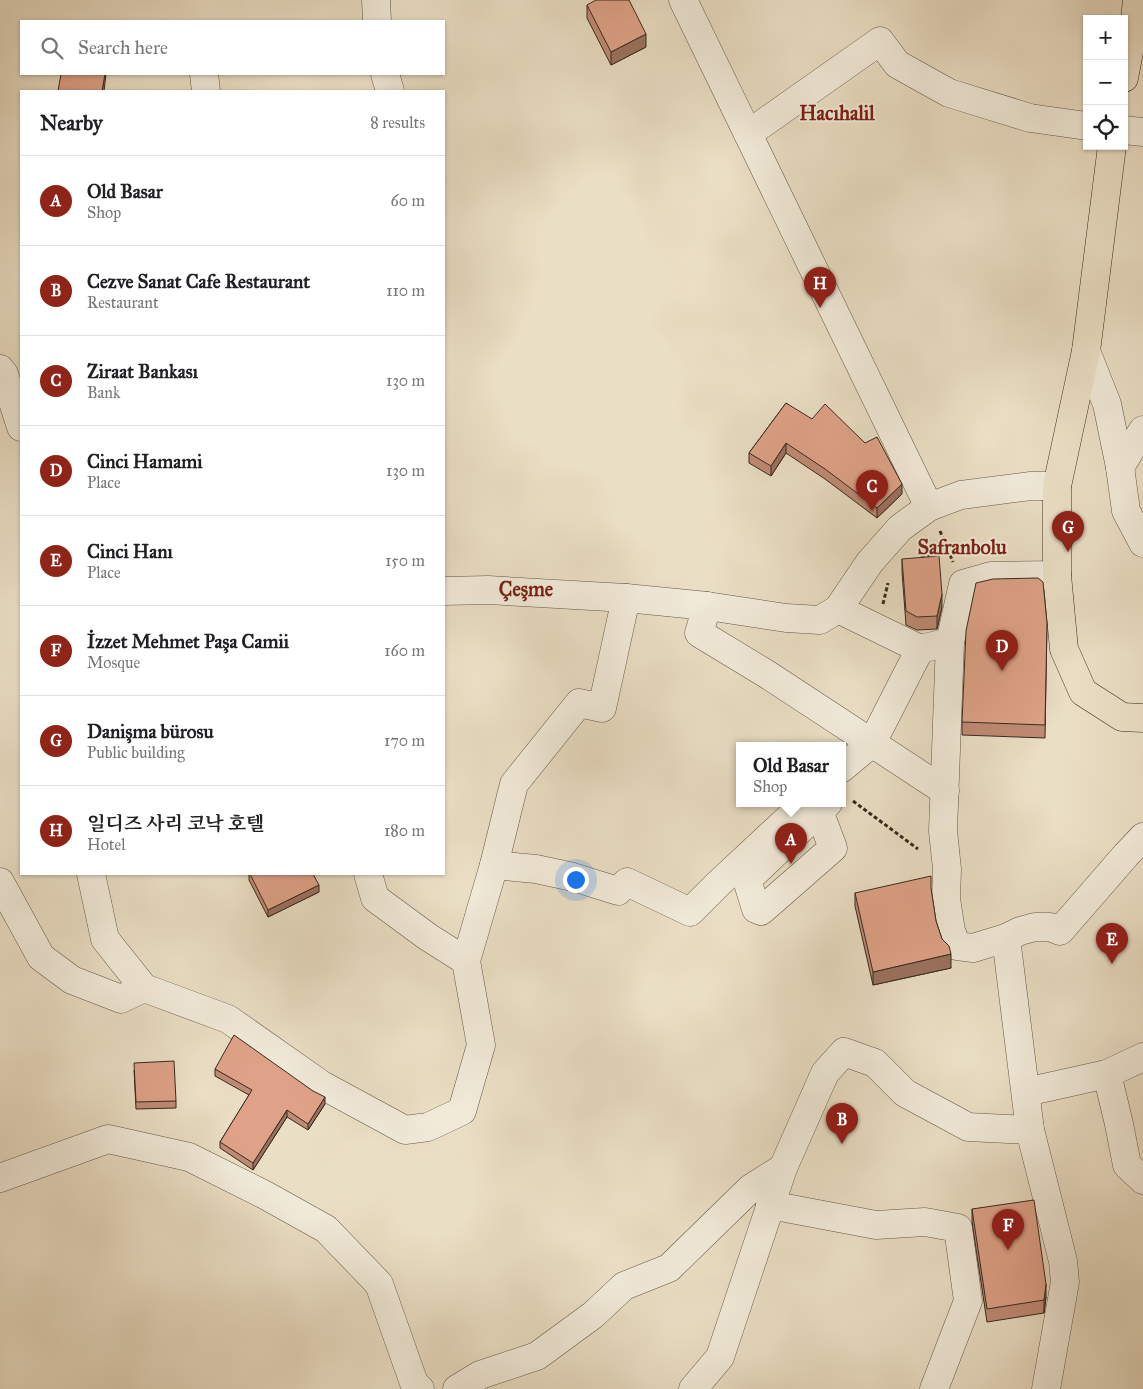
<!DOCTYPE html>
<meta charset="utf-8">
<style>
:root{--surface:#fff;--page:#f2f2f2;--text:#202124;--muted:#757577;--line:#e0e0e0;--accent:#8f2418}
body{margin:0;font-family:"IM FELL Great Primer","Noto Serif KR",serif;background:var(--page);color:var(--text)}
.controls{position:absolute;right:15px;top:15px;display:grid;overflow:hidden;border-radius:0px;box-shadow:0 1px 4px #0004}
.controls button{width:45px;height:45px;display:grid;place-items:center;padding:0;border:0;border-bottom:1px solid var(--line);background:var(--surface);color:var(--text);font:25px sans-serif}
.you{position:absolute;left:575px;top:879px;width:18px;height:18px;margin:-12px;border:4px solid #fff;border-radius:50%;background:#1a73e8;box-shadow:0 0 0 8px #1a73e833}
.badge{display:grid;place-items:center;width:32px;height:32px;border-radius:50%;background:var(--accent);color:#fff;font-size:16px;font-weight:700}
.pin{position:absolute;translate:-50% -41px;filter:drop-shadow(0 1px 2px #0008)}
.pin::after{content:'';position:absolute;top:26px;width:18px;height:15px;background:inherit;clip-path:polygon(0 0,100% 0,50% 100%)}
.popup{position:absolute;left:736px;top:742px;width:110px;height:65px;box-sizing:border-box;display:grid;place-content:center;border-radius:0px;background:var(--surface);filter:drop-shadow(0 1px 4px #0005);font-size:16px;white-space:nowrap;color:var(--muted)}
.popup b{font-size:19px;color:var(--text)}
.popup::after{content:'';position:absolute;left:50%;top:100%;margin-left:-10px;border:10px solid transparent;border-top-color:var(--surface)}
.list{margin:0;padding:0;list-style:none}
h2{display:flex;justify-content:space-between;align-items:center;height:65px;margin:0;padding:0 20px;font-size:21px}
h2 small{font-size:16px;font-weight:400;color:var(--muted)}
.list li{display:grid;grid-template-columns:32px 1fr auto;gap:15px;align-items:center;box-sizing:border-box;height:90px;padding:0 20px;border-top:1px solid var(--line)}
.list b{display:block;font-size:19px;white-space:nowrap}
.list p{margin:0;font-size:16px;white-space:nowrap;color:var(--muted)}
.list em{font-size:16px;font-style:normal;color:var(--muted)}
.icon{flex:none;width:28px;height:28px;fill:none;stroke:currentColor;stroke-width:2;stroke-linecap:round;stroke-linejoin:round}
.map{position:relative;flex:none;width:1143px;height:1389px;overflow:hidden}
.search{position:absolute;background:var(--surface);box-shadow:0 1px 4px #0004;left:20px;top:20px;width:425px;height:55px;display:flex;align-items:center;gap:12px;box-sizing:border-box;padding:0 18px;border-radius:0px;color:var(--muted);font-size:19px}
.panel{position:absolute;background:var(--surface);box-shadow:0 1px 4px #0004;left:20px;top:90px;width:425px;height:785px;border-radius:0px}
.map>svg:first-child{display:block}
.lines{fill:none;stroke-linecap:round;stroke-linejoin:round}
.minor-casing{stroke:#625748;stroke-width:29}
.major-casing{stroke:#352a1f;stroke-width:29}
.path{stroke:#352a1f;stroke-width:3;stroke-dasharray:4 2.5;stroke-linecap:butt}
.minor{stroke:#f1ead9;stroke-width:28}
.major{stroke:#eadec4;stroke-width:28}
.wall{fill:#c08b75;stroke:#352a1f}
.shaded-wall{fill:#9c715f;stroke:#352a1f}
.building{fill:#dfa288;stroke:#352a1f}
.labels{text-anchor:middle;dominant-baseline:central;stroke-width:4;stroke-linejoin:round;paint-order:stroke}
.district-label{font-size:20px;font-weight:bold;fill:#7a1f14;stroke:#f1ead9}
</style>
<div class="map">
<svg width="1143" height="1389" viewBox="0 0 1143 1389">
<rect width="100%" height="100%" fill="#eadec4"/>
<filter id="stains"><feTurbulence type="fractalNoise" baseFrequency=".004" numOctaves="4"/><feColorMatrix values="0 0 0 0 .2 0 0 0 0 .09 0 0 0 0 .02 0 0 0 .5 -.17"/></filter>
<radialGradient id="worn" r=".72"><stop offset=".6" stop-color="#630" stop-opacity="0"/><stop offset="1" stop-color="#630" stop-opacity=".3"/></radialGradient>
<g class="lines">
<defs>
<g id="minor">
<polyline points="376,0 377,21"/>
<polyline points="683,0 929,507"/>
<polyline points="204,74 206,91"/>
<polyline points="385,74 390,91"/>
<polyline points="1124,130 1143,132"/>
<polyline points="748,134 880,41 897,64 949,93 1030,118 1087,126"/>
<polyline points="1086,351 1107,404 1120,467 1126,511 1143,543"/>
<polyline points="0,369 4,374 21,427"/>
<polyline points="1120,467 1143,430"/>
<polyline points="444,591 488,590 626,598 707,606 786,618 820,620 838,609 870,562 900,528 929,507 961,495 1031,486 1057,486"/>
<polyline points="707,606 699,633 765,673 945,791"/>
<polyline points="838,609 920,649 950,642 963,584 991,576 1057,575"/>
<polyline points="950,642 943,831 947,869 946,899 951,931 957,946 973,948 1006,938 1020,931 1035,927 1050,927 1060,931 1126,855 1143,837"/>
<polyline points="842,768 872,743 920,649"/>
<polyline points="819,811 833,848 761,911 756,909 747,880 828,803"/>
<polyline points="494,865 514,784 579,703 602,708 626,598"/>
<polyline points="91,874 105,939 144,988 228,1019 322,1085 405,1130 428,1127 462,1111 481,1045 466,961 494,865 536,869 573,877 618,891 627,882 690,912 718,884 805,803"/>
<polyline points="368,874 375,898 428,937 466,961"/>
<polyline points="0,882 41,957 72,980 121,999 144,988"/>
<polyline points="1006,938 1030,1130 1063,1261 1065,1282 1046,1389"/>
<polyline points="1143,1057 1107,1074 1119,1124 1127,1165 1143,1180"/>
<polyline points="1026,1092 1107,1074"/>
<polyline points="0,1178 108,1139 189,1157 265,1195 326,1229 379,1284 414,1383 420,1389"/>
<polyline points="770,1205 876,1225 925,1222 958,1228 968,1301 934,1389"/>
<polyline points="457,1389 480,1375 537,1356 593,1315 624,1286 669,1268 751,1188 783,1168"/>
<polyline points="693,1389 720,1357 783,1168 825,1073 844,1052 875,1063 905,1093 968,1127 1030,1130"/>
</g>
<g id="major">
<polyline points="1124,78 1135,20 1137,0"/>
<polyline points="1112,146 1086,351 1057,486 1057,575 1064,649 1083,692 1122,717 1143,718"/>
</g>
</defs>
<use href="#minor" class="minor-casing"/>
<use href="#major" class="major-casing"/>
<g class="path">
<polyline points="940,531 953,562"/>
<polyline points="921,558 949,553"/>
<polyline points="883,604 888,583"/>
<polyline points="853,801 918,849"/>
</g>
<use href="#minor" class="minor"/>
<use href="#major" class="major"/>
</g>
<g class="wall">
<polygon points="587,5 646,47 611,65 587,18"/>
<polygon points="786,403 902,494 877,518 825,479 786,453 771,476 749,463 749,453"/>
<polygon points="902,559 942,607 937,629 917,630 906,625 902,572"/>
<polygon points="1047,623 1045,738 962,735 962,722"/>
<polygon points="249,874 313,874 319,892 268,917 249,880"/>
<polygon points="931,889 936,921 942,939 951,968 873,985 855,906 855,893"/>
<polygon points="215,1069 325,1104 308,1130 287,1117 253,1170 220,1148 220,1142 249,1095 215,1076"/>
<polygon points="134,1070 176,1101 176,1108 136,1109"/>
<polygon points="972,1209 1046,1297 1044,1313 987,1322 972,1222"/>
</g>
<g class="shaded-wall">
<polygon points="646,34 646,47 611,65 611,52"/>
<polygon points="105,74 106,74 104,91 102,91"/>
<polygon points="786,443 786,453 771,476 771,466"/>
<polygon points="902,484 902,494 877,518 877,508"/>
<polygon points="942,594 942,607 937,629 937,616"/>
<polygon points="319,885 319,892 268,917 268,910"/>
<polygon points="951,954 951,968 873,985 873,972"/>
<polygon points="325,1097 325,1104 308,1130 308,1124"/>
<polygon points="287,1110 287,1117 253,1170 253,1163"/>
<polygon points="1046,1284 1046,1297 1044,1313 1044,1300"/>
</g>
<g class="building">
<polygon points="596,0 629,0 646,34 611,52 587,5"/>
<polygon points="61,74 105,74 102,91 58,91"/>
<polygon points="786,403 812,419 825,404 865,443 877,437 902,484 877,508 825,469 786,443 771,466 749,453"/>
<polygon points="939,556 942,594 937,616 917,617 906,611 902,559"/>
<polygon points="1038,578 1043,582 1047,623 1045,725 962,722 966,631 976,583 993,579"/>
<polygon points="250,874 313,874 319,885 268,910"/>
<polygon points="931,876 931,888 936,921 942,939 949,946 951,954 873,972 855,893"/>
<polygon points="234,1035 313,1091 325,1097 308,1124 287,1110 253,1163 220,1142 252,1090 215,1069"/>
<polygon points="174,1061 176,1101 136,1102 134,1063"/>
<polygon points="1034,1200 1046,1284 1044,1300 987,1309 972,1209"/>
</g>
<g class="labels">
<g class="district-label">
<text x="837" y="113">Hacıhalil</text>
<text x="962" y="547">Safranbolu</text>
<text x="526" y="589">Çeşme</text>
</g>
</g>
<rect width="100%" height="100%" filter="url(#stains)"/>
<rect width="100%" height="100%" fill="url(#worn)"/>
</svg>
<div class="controls">
<button>+</button>
<button>−</button>
<button><svg class="icon" aria-label="locate" viewBox="0 0 24 24"><circle cx="12" cy="12" r="6"/><path d="M12 2v4M12 18v4M2 12h4M18 12h4"/></svg></button>
</div>
<div class="you"></div>
<div class="pin badge" style="left:791px;top:864px">A</div>
<div class="popup"><b>Old Basar</b>Shop</div>
<div class="pin badge" style="left:842px;top:1144px">B</div>
<div class="pin badge" style="left:872px;top:511px">C</div>
<div class="pin badge" style="left:1002px;top:671px">D</div>
<div class="pin badge" style="left:1112px;top:964px">E</div>
<div class="pin badge" style="left:1008px;top:1250px">F</div>
<div class="pin badge" style="left:1068px;top:552px">G</div>
<div class="pin badge" style="left:820px;top:308px">H</div>
<div class="search"><svg class="icon" aria-label="search" viewBox="0 0 24 24"><circle cx="10" cy="10" r="6"/><path d="M15 15l6 6"/></svg>Search here</div>
<section class="panel">
<h2>Nearby<small>8 results</small></h2>
<ul class="list">
<li><span class="badge">A</span><div><b>Old Basar</b><p>Shop</p></div><em>60 m</em></li>
<li><span class="badge">B</span><div><b>Cezve Sanat Cafe Restaurant</b><p>Restaurant</p></div><em>110 m</em></li>
<li><span class="badge">C</span><div><b>Ziraat Bankası</b><p>Bank</p></div><em>130 m</em></li>
<li><span class="badge">D</span><div><b>Cinci Hamami</b><p>Place</p></div><em>130 m</em></li>
<li><span class="badge">E</span><div><b>Cinci Hanı</b><p>Place</p></div><em>150 m</em></li>
<li><span class="badge">F</span><div><b>İzzet Mehmet Paşa Camii</b><p>Mosque</p></div><em>160 m</em></li>
<li><span class="badge">G</span><div><b>Danişma bürosu</b><p>Public building</p></div><em>170 m</em></li>
<li><span class="badge">H</span><div><b>일디즈 사리 코낙 호텔</b><p>Hotel</p></div><em>180 m</em></li>
</ul>
</section>
</div>
